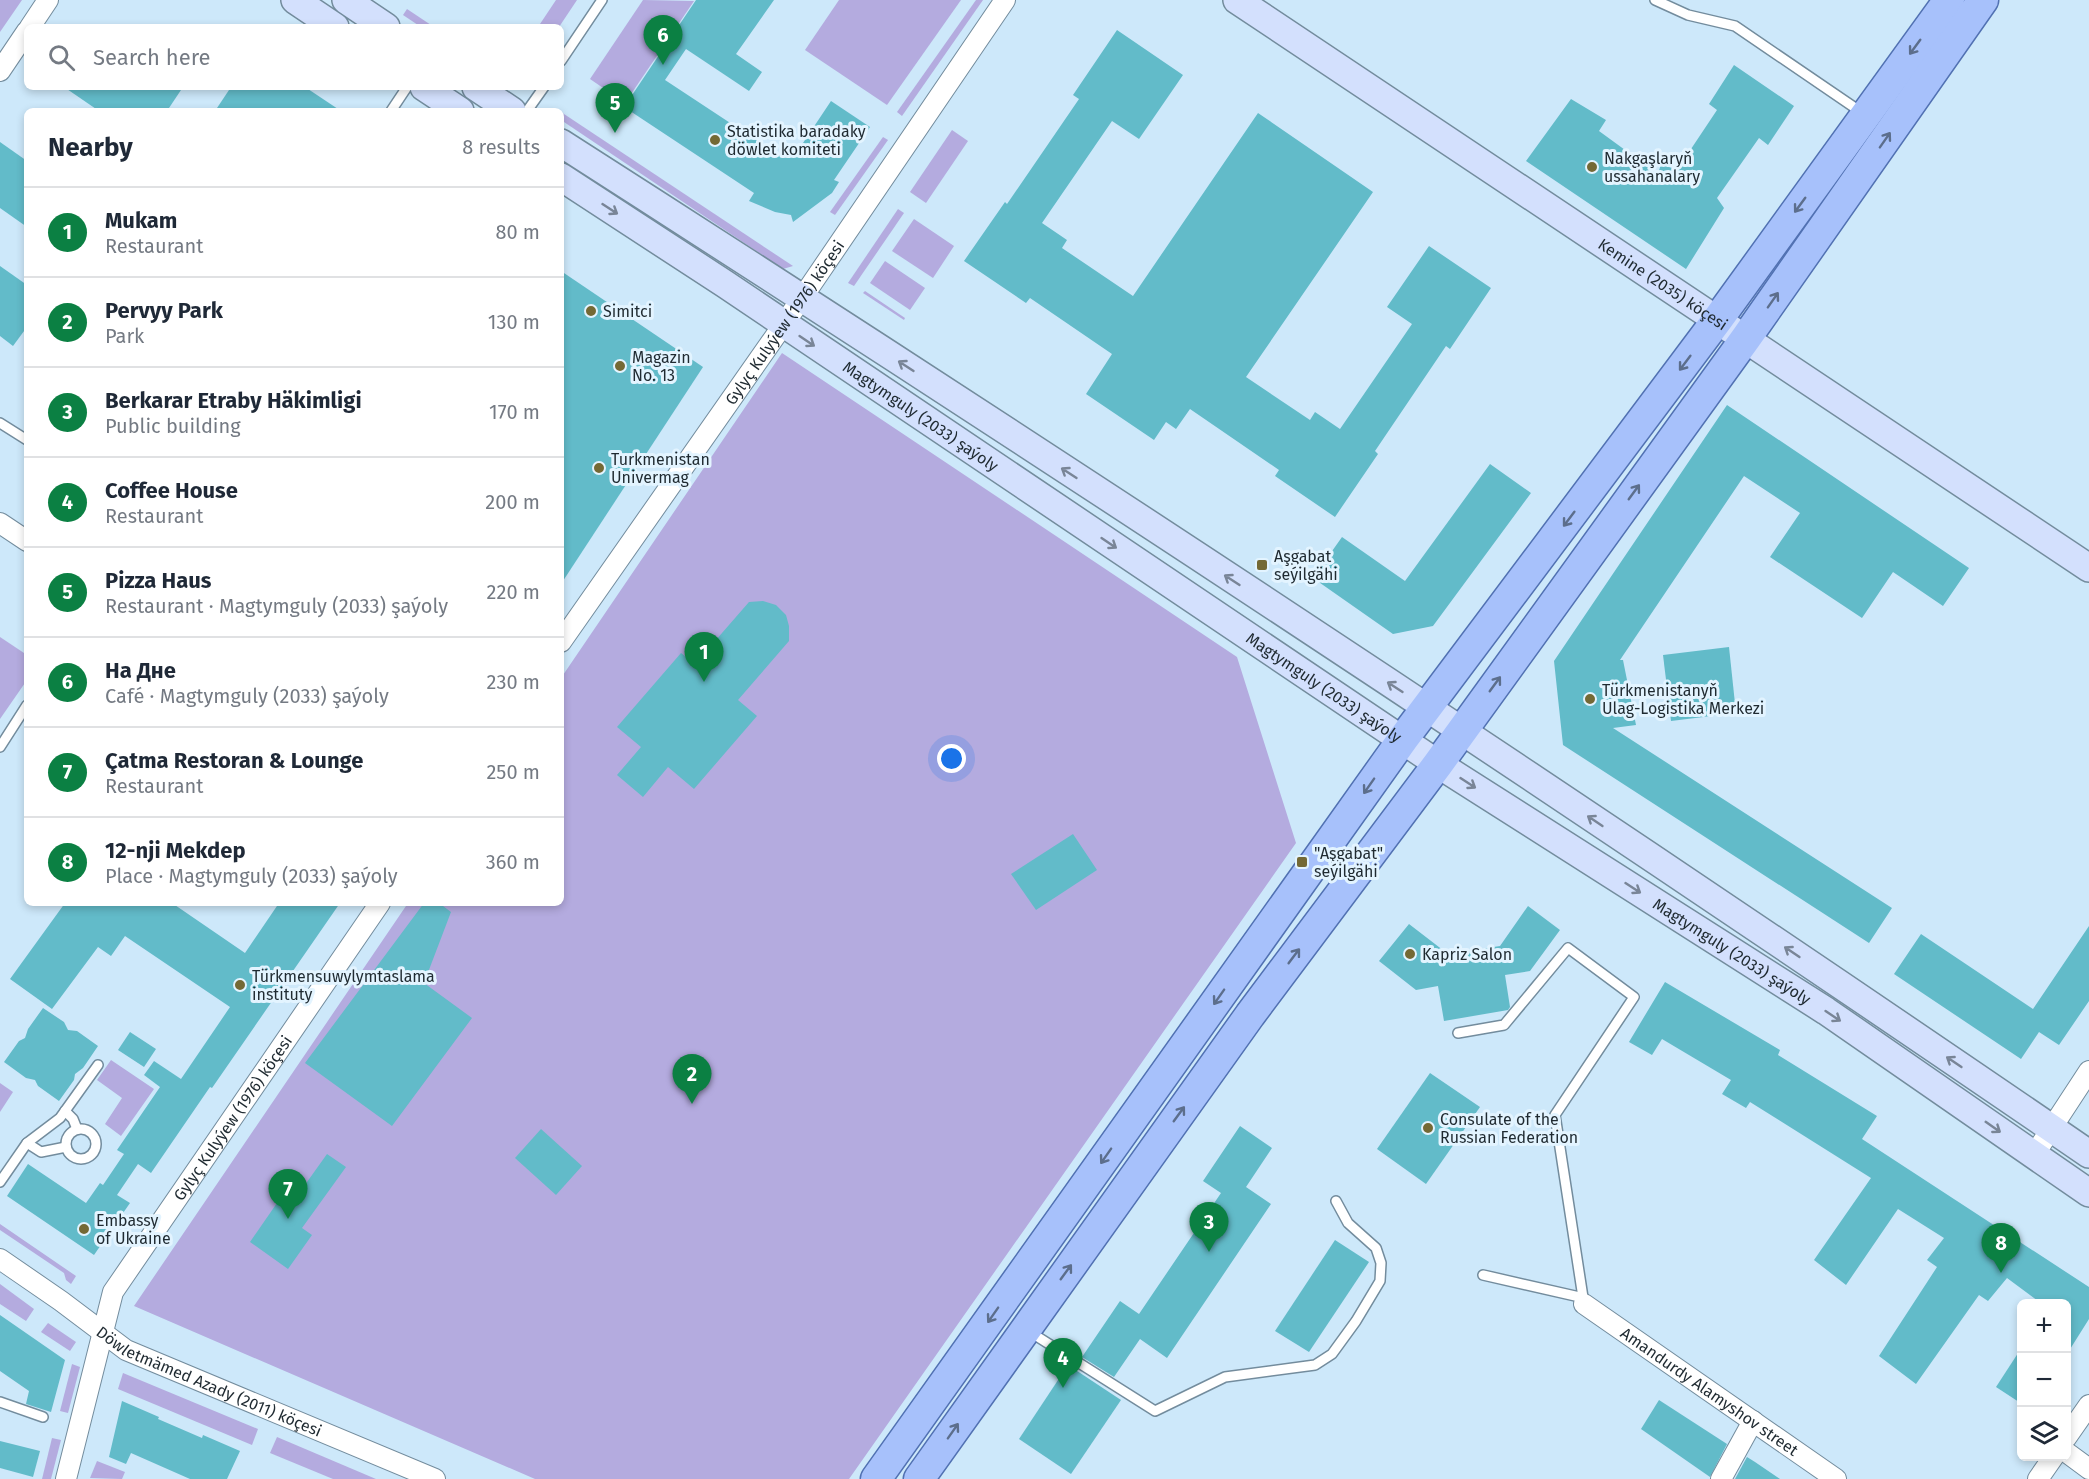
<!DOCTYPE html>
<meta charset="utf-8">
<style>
:root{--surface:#fff;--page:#f2f2f3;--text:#1f2937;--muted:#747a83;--line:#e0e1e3;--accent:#0b8043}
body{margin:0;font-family:"Fira Sans",sans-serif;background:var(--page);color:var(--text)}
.controls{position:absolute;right:18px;bottom:18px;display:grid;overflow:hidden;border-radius:9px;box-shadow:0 3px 9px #0003}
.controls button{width:54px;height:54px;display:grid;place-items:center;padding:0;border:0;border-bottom:2px solid var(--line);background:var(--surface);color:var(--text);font:30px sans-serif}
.you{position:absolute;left:952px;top:759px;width:21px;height:21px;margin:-15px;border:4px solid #fff;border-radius:50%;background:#1a73e8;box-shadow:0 0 0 9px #1a73e833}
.badge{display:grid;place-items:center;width:39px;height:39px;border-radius:50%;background:var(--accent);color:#fff;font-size:20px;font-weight:700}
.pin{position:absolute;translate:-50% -50px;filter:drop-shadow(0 2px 3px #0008)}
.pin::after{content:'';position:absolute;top:32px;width:21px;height:18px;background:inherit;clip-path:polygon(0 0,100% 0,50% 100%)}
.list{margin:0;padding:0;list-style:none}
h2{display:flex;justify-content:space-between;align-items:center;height:78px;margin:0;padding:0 24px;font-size:26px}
h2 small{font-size:20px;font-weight:400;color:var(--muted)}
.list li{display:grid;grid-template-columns:39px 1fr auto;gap:18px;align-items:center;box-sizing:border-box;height:90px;padding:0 24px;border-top:2px solid var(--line)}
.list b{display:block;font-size:22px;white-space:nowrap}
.list p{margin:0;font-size:20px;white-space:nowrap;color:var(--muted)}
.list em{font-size:20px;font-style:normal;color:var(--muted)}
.icon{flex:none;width:33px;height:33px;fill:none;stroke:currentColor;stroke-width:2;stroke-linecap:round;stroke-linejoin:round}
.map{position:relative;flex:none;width:2089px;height:1479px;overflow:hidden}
.search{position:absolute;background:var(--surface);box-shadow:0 3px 9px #0003;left:24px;top:24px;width:540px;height:66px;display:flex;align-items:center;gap:15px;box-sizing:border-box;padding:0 21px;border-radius:9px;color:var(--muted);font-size:22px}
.panel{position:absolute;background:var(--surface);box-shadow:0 3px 9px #0003;left:24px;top:108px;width:540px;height:798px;border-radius:9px}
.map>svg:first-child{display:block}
.green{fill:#b4abdf}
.building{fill:#62bbc9}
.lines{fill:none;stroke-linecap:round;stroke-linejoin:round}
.lane-casing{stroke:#738c9d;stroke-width:12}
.street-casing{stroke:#738c9d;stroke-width:22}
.secondary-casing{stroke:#738c9d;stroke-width:30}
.primary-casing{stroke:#5171b2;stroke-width:33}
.lane{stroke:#fff;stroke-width:9}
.street{stroke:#fff;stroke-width:20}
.secondary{stroke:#d3e0fd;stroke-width:27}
.primary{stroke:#a7c1fb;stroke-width:30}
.oneway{stroke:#5c6e8c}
.oneway2{stroke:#798597}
.poi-dot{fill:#746935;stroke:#e3f4ff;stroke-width:2}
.labels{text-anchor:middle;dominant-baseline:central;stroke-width:6;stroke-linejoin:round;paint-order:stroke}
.poi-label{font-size:16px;fill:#1f2a31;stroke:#e3f4ff;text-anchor:start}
.street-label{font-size:16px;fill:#1f2a31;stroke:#e3f4ff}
</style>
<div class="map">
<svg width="2089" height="1479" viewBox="0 0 2089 1479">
<rect width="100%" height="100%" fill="#cde8fa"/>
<g class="green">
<polygon points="0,0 22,0 0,32"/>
<polygon points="556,0 577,0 559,27 538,27"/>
<polygon points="643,0 694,1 625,103 590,79"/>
<polygon points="839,0 961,0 887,105 805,50"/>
<polygon points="976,0 983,0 902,116 897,112"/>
<polygon points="407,9 434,27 421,27 403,15"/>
<polygon points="561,112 793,266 783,269 561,120"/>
<polygon points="952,130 968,141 926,203 910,192"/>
<polygon points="883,137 888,140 835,215 830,212"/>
<polygon points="898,209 904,213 854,286 848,283"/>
<polygon points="914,219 954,246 933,278 892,251"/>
<polygon points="885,261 925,288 910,310 870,283"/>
<polygon points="865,291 905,318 904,320 863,293"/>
<polygon points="782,353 1237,657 1296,843 849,1479 535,1479 134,1306 408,903 561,903 561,678"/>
<polygon points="0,637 27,655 27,680 0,719"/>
<polygon points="111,1060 154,1089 121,1136 105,1124 122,1098 97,1080"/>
<polygon points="0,1083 13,1092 0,1112"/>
<polygon points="0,1224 76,1276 71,1284 66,1280 64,1273 0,1230"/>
<polygon points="0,1284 34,1309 26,1321 0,1304"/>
<polygon points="48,1323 76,1342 70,1351 41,1332"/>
<polygon points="72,1364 80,1367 68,1413 60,1411"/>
<polygon points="123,1373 258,1429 252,1445 118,1389"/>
<polygon points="277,1437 376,1479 333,1479 270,1453"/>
<polygon points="52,1438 61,1440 51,1479 42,1479"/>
<polygon points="97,1461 125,1472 122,1479 90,1478"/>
</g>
<g class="building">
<polygon points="696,0 774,0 736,54 762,72 749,91 686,49 665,80 779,155 797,152 831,101 870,127 834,180 839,182 832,193 793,222 791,215 775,212 749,201 754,193 624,107"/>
<polygon points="1117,30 1183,75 1139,139 1112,121 1042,223 1067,240 1062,248 1133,296 1258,113 1373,192 1246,377 1310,420 1315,412 1340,429 1412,324 1387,307 1429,246 1491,288 1450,349 1446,346 1375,451 1378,454 1335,517 1275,476 1279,470 1190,409 1176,429 1166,422 1154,440 1086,394 1112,354 1030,298 1026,303 964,261 1005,202 1007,204 1079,99 1073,95"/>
<polygon points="1734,65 1794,106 1768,145 1759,138 1717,198 1724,208 1686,269 1526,161 1571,99 1606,120 1599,131 1658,174 1661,164 1677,170 1717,110 1709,104"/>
<polygon points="64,87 183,87 167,111 99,111"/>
<polygon points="231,87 305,87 341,111 215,111"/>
<polygon points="0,142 27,161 27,227 0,208"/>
<polygon points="0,266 27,285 27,327 13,346 0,336"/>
<polygon points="561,271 703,367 561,584"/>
<polygon points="1727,405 1969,568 1943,606 1893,572 1862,618 1770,557 1800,513 1744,476 1620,660 1623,660 1636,725 1613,728 1892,908 1869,943 1563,745 1554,661"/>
<polygon points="1490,464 1531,493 1433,626 1393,634 1313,578 1342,537 1405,581"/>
<polygon points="763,601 776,605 786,615 789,626 789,641 738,700 757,716 694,789 668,767 643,797 617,775 641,747 617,727 681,653 695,664 749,602"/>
<polygon points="1729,647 1736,713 1671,721 1663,655"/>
<polygon points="1073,834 1097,870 1036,910 1011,874"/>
<polygon points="65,903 172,903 245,953 279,903 340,903 212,1088 210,1087 151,1173 138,1164 117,1195 130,1203 94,1255 7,1196 28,1164 86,1203 100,1183 103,1185 124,1154 117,1150 160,1087 144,1075 154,1061 181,1079 230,1007 125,936 111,956 98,947 52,1009 10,979"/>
<polygon points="424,903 439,903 451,912 424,983 472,1018 392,1126 305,1063"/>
<polygon points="1528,906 1560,930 1530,971 1505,975 1510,1007 1508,1010 1444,1021 1438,986 1416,990 1379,961 1409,924 1448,954 1500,946"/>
<polygon points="2089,926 2089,1001 2059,1045 2039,1032 2021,1059 1894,974 1921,934 2033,1009"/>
<polygon points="1665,982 1780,1050 1778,1055 1877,1116 1862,1139 2089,1287 2089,1319 2067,1354 2067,1304 2042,1304 2007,1278 1988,1301 1979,1295 1916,1384 1879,1356 1937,1267 1927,1260 1944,1238 1898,1209 1846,1285 1814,1260 1871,1178 1750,1102 1746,1108 1722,1094 1731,1080 1662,1039 1652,1055 1629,1042"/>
<polygon points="43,1008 64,1022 68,1030 77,1031 98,1046 83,1068 75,1074 74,1080 59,1101 38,1086 35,1080 26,1078 4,1062 19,1041 25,1038 28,1029"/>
<polygon points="130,1032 156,1049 144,1067 118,1050"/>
<polygon points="1430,1073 1480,1107 1426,1184 1377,1149"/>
<polygon points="1240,1126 1272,1148 1246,1187 1271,1204 1167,1358 1140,1339 1114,1377 1082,1357 1120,1301 1139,1314 1221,1193 1203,1181"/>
<polygon points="541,1129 582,1166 556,1195 515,1158"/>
<polygon points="327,1154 346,1167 302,1228 312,1235 288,1269 250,1242 277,1203 287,1210"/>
<polygon points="1335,1240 1369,1262 1309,1352 1275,1331"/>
<polygon points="0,1315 65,1360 51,1412 26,1404 29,1391 0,1371"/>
<polygon points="2022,1347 2022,1404 1996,1387"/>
<polygon points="1068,1365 1121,1400 1071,1474 1019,1439"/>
<polygon points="1659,1400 1727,1444 1710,1477 1641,1429"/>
<polygon points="122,1401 159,1417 158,1419 202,1438 203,1435 240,1451 227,1479 190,1479 131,1453 126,1464 109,1457"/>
<polygon points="0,1441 40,1451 33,1477 0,1468"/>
<polygon points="1747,1457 1755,1462 1780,1479 1735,1479"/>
</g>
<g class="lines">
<defs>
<g id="lane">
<polyline points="1655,0 1688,15 1735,26 1864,114"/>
<polyline points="561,61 602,0"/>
<polyline points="391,111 407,87"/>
<polyline points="527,111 544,87"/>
<polyline points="0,423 27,440"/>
<polyline points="0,747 27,705"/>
<polyline points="1458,1033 1504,1025 1568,948 1634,997 1555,1115 1584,1304"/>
<polyline points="65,1111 73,1119 77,1129"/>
<circle cx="81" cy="1144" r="15"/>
<polyline points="27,1143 41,1152 66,1147"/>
<polyline points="0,1182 27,1143 60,1118 98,1065"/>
<polyline points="1483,1275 1584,1298"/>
<polyline points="1030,1332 1155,1411 1225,1377 1315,1365 1332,1354 1356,1321 1380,1281 1381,1263 1376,1248 1348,1223 1336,1201"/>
<polyline points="0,1402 43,1417"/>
</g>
<g id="street">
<polyline points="30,27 48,0"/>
<polyline points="0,71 27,31"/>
<polyline points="0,523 27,541"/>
<path id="s1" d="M561,642l241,-344 203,-298"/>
<polyline points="2034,1155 2089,1071"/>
<path id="s2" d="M0,1259l61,42 65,49 309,129"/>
<path id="s3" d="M1584,1304l252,175"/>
<polyline points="2066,1438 2089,1405"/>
<polyline points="2066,1452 2089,1469"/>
<path id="s4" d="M66,1479l47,-187 267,-389"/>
<polyline points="1721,1479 1753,1421"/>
<polyline points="2038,1479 2054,1456"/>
</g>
<g id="secondary">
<polyline points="295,0 335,27"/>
<polyline points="346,0 386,27"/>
<path id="s5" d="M1237,0l852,568"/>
<polyline points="424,87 460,111"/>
<polyline points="476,87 512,111"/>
<path d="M561,143c514,329 1024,666 1528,1011"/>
<path id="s6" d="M561,177l164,107 713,480 388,247 263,182"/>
</g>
<g id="primary">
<polyline points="876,1479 1403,739 1718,319 1949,0"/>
<polyline points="919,1479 1250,1015 1438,764 1746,338 1983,0"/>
</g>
</defs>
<use href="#lane" class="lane-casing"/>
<use href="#street" class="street-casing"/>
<use href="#secondary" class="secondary-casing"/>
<use href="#primary" class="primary-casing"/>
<use href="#lane" class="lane"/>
<use href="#street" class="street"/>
<use href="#secondary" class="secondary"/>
<use href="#primary" class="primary"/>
</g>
<defs><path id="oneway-shaft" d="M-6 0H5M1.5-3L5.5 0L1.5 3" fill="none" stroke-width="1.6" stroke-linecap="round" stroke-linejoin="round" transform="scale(1.5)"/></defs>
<g class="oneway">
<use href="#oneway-shaft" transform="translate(1915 47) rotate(126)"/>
<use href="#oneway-shaft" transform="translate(1885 140) rotate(-55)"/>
<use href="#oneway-shaft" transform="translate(1800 205) rotate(126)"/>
<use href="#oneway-shaft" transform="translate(1773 300) rotate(-55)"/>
<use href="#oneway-shaft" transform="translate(1685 363) rotate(127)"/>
<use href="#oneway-shaft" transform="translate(1634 492) rotate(-54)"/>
<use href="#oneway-shaft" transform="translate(1569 519) rotate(127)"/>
<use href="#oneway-shaft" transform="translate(1495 684) rotate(-54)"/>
<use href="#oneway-shaft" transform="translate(1369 786) rotate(125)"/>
<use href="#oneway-shaft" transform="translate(1294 956) rotate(-53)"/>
<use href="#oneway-shaft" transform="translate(1219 997) rotate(125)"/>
<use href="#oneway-shaft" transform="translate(1179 1114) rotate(-54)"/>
<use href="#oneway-shaft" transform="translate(1106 1156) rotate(125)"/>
<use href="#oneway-shaft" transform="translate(1066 1272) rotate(-54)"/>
<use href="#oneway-shaft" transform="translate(993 1315) rotate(125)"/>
<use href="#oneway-shaft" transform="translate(953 1431) rotate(-55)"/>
</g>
<g class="oneway2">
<use href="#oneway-shaft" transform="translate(610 209) rotate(33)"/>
<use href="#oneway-shaft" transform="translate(807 341) rotate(34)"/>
<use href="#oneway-shaft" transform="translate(906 366) rotate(-147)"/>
<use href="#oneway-shaft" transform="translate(1069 473) rotate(-147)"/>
<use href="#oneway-shaft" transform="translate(1109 543) rotate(34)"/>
<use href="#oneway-shaft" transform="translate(1232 580) rotate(-147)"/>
<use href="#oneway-shaft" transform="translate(1395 687) rotate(-147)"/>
<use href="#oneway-shaft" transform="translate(1468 783) rotate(33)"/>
<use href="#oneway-shaft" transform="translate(1595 821) rotate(-146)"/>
<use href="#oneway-shaft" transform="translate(1633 888) rotate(33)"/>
<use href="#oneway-shaft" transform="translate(1792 952) rotate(-146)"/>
<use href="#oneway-shaft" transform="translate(1833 1016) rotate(34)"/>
<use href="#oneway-shaft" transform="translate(1954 1062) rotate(-146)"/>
<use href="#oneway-shaft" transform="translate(1993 1127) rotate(35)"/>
</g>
<g class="poi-dot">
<circle cx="715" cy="140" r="6"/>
<circle cx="1592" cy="167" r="6"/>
<circle cx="591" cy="311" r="6"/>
<circle cx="620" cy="366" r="6"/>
<circle cx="599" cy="468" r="6"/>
<rect x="1256" y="559" width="12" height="12" rx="3"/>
<circle cx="1590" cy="699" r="6"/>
<rect x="1296" y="856" width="12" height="12" rx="3"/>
<circle cx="1410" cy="954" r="6"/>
<circle cx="240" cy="985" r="6"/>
<circle cx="1428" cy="1128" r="6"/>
<circle cx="84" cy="1229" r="6"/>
</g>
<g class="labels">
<g class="poi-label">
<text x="727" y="131">Statistika baradaky<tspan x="727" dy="18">döwlet komiteti</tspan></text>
<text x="1604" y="158">Nakgaşlaryň<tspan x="1604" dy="18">ussahanalary</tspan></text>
<text x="603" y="311">Simitci</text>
<text x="632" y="357">Magazin<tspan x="632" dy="18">No. 13</tspan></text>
<text x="611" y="459">Turkmenistan<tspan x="611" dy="18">Univermag</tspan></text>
<text x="1274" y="556">Aşgabat<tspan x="1274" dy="18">seýilgähi</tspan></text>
<text x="1602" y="690">Türkmenistanyň<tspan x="1602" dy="18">Ulag-Logistika Merkezi</tspan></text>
<text x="1314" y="853">"Aşgabat"<tspan x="1314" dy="18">seýilgähi</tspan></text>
<text x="1422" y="954">Kapriz Salon</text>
<text x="252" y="976">Türkmensuwylymtaslama<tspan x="252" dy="18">instituty</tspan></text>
<text x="1440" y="1119">Consulate of the<tspan x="1440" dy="18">Russian Federation</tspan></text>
<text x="96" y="1220">Embassy<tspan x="96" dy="18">of Ukraine</tspan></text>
</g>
<g class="street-label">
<text stroke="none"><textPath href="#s5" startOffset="512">Kemine (2035) köçesi</textPath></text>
<text stroke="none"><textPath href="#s1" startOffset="390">Gylyç Kulyýew (1976) köçesi</textPath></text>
<text stroke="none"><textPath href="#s6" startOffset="432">Magtymguly (2033) şaýoly</textPath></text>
<text stroke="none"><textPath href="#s6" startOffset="918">Magtymguly (2033) şaýoly</textPath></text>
<text stroke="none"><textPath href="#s6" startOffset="1404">Magtymguly (2033) şaýoly</textPath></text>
<text stroke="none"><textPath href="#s4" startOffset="404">Gylyç Kulyýew (1976) köçesi</textPath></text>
<text stroke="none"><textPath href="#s2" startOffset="244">Döwletmämed Azady (2011) köçesi</textPath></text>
<text stroke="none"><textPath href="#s3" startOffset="153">Amandurdy Alamyshov street</textPath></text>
</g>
</g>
</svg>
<div class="controls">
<button>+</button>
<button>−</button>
<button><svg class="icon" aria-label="layers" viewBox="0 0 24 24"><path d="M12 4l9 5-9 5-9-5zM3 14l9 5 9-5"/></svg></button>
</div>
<div class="you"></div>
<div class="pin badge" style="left:704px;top:682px">1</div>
<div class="pin badge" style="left:692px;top:1104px">2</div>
<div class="pin badge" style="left:1209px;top:1252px">3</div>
<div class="pin badge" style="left:1063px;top:1388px">4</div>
<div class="pin badge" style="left:615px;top:133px">5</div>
<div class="pin badge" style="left:663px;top:65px">6</div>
<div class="pin badge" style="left:288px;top:1219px">7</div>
<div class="pin badge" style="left:2001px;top:1273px">8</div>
<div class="search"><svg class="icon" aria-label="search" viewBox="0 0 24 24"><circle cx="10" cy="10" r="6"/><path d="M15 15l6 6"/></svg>Search here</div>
<section class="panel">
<h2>Nearby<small>8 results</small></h2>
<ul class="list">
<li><span class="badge">1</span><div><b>Mukam</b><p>Restaurant</p></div><em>80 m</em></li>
<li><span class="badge">2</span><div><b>Pervyy Park</b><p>Park</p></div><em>130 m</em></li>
<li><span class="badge">3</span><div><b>Berkarar Etraby Häkimligi</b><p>Public building</p></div><em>170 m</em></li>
<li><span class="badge">4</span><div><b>Coffee House</b><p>Restaurant</p></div><em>200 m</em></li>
<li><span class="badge">5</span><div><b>Pizza Haus</b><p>Restaurant · Magtymguly (2033) şaýoly</p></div><em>220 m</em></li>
<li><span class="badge">6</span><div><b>На Дне</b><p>Café · Magtymguly (2033) şaýoly</p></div><em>230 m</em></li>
<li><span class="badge">7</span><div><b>Çatma Restoran &amp; Lounge</b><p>Restaurant</p></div><em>250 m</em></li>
<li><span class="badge">8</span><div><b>12-nji Mekdep</b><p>Place · Magtymguly (2033) şaýoly</p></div><em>360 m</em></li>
</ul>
</section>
</div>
